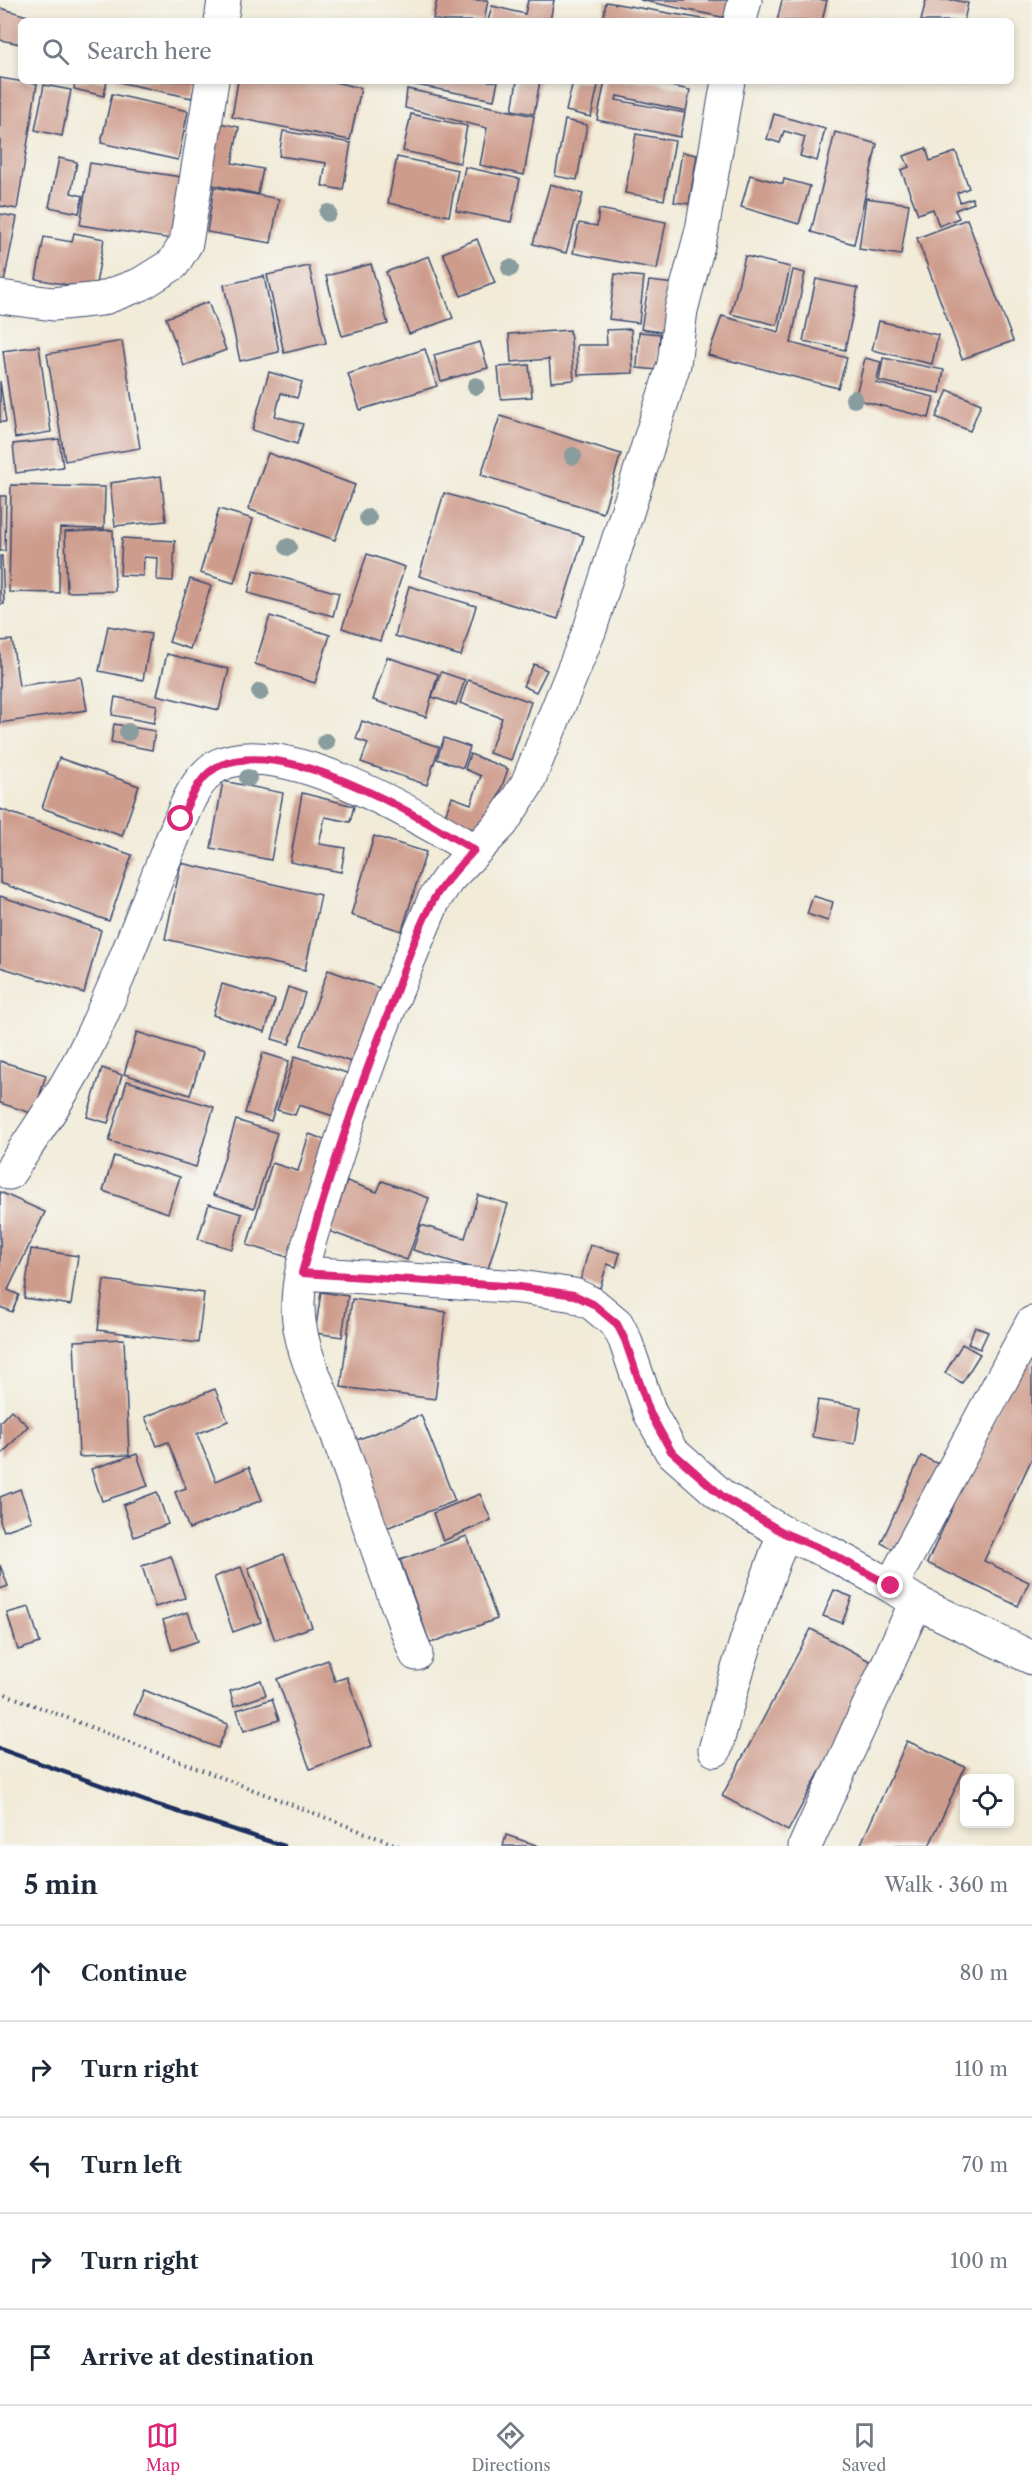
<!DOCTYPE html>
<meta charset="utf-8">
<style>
:root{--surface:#fff;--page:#f6f6f7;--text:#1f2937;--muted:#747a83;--line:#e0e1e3;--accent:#db2777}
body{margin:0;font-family:"Libre Caslon Text",serif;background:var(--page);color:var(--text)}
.controls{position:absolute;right:18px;bottom:18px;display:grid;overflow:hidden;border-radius:9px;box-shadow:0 3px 9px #0003}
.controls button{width:54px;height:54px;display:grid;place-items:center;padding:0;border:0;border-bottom:2px solid var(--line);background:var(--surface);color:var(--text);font:30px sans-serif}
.stop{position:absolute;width:18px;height:18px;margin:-14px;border:4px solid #db2777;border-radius:50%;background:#fff}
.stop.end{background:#db2777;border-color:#fff;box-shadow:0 2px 6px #0008}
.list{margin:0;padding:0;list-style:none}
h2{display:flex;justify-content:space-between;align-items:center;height:78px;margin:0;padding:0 24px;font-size:26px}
h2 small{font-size:20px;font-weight:400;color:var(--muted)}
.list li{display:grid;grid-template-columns:39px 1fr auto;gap:18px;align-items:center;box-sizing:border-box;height:96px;padding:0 24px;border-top:2px solid var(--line)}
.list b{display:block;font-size:22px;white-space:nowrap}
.list em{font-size:20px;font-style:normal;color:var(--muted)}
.icon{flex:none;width:33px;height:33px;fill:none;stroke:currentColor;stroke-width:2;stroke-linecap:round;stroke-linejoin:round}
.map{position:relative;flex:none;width:1032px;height:1846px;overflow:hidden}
.search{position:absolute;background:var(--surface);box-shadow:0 3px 9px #0003;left:18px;right:18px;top:18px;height:66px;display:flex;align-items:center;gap:15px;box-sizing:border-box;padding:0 21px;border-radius:9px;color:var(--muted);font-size:22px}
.sheet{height:558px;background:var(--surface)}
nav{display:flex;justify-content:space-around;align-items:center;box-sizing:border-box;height:84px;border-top:2px solid var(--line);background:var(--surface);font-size:16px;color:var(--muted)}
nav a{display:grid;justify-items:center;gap:3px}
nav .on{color:var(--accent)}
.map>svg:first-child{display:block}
.building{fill:#ce9c8c}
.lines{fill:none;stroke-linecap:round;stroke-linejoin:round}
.minor-casing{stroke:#3b4b70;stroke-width:35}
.path{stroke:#3b4b70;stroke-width:4;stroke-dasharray:1.5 4.5;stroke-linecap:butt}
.minor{stroke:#fff;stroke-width:33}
.rail{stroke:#1b2f5e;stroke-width:4.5}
.tree{fill:#8a9d9e}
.route{stroke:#db2777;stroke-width:8}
</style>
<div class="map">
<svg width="1032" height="1846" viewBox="0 0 1032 1846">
<rect width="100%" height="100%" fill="#f6f6f2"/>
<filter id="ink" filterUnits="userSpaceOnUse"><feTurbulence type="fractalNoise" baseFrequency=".0167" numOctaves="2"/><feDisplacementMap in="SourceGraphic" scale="12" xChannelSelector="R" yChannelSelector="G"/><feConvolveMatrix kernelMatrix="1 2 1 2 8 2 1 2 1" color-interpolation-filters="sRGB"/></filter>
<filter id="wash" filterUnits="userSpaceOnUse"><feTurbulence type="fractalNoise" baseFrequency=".008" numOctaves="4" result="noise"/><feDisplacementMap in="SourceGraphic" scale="24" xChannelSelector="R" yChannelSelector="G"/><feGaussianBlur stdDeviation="1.35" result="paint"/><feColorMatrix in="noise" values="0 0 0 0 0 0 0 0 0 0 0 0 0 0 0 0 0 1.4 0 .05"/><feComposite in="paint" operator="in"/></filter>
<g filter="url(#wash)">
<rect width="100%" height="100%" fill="#f1ebd8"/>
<g id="blocks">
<g class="building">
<polygon points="437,0 488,0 484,21 443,21 433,19"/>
<polygon points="528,0 554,0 550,21 488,21 492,6 525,14"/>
<polygon points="640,0 735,0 731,19"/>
<polygon points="782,0 827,0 822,21 777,21"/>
<polygon points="926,0 954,0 968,3 964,21 921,21"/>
<polygon points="606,2 708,20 708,21 603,21"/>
<polygon points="0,8 41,20 41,21 21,21 21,44 0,40"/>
<polygon points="0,78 37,84 17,209 0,206"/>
<polygon points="75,81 107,81 104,96 74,89"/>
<polygon points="114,81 196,81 192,98"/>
<polygon points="238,81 330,81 361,88 350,140 232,117"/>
<polygon points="412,81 498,81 494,100 411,84"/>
<polygon points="517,81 540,81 534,114 512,110"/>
<polygon points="573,81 599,81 591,117 566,111"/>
<polygon points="605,81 648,81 690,90 686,111 617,96 616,100 685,113 680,137 597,120"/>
<polygon points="44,85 71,90 62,136 35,130"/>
<polygon points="407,89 534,116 524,175 480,165 487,128 405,108"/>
<polygon points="112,94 188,111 178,160 101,143"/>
<polygon points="411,114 467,126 460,163 403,151"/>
<polygon points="774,114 825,129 817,161 800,156 805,137 784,131 780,143 767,139"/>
<polygon points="565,120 587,125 577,180 555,176"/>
<polygon points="214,122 239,127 232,163 263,169 258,194 203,183"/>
<polygon points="283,131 351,143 343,190 322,186 326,163 279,156"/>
<polygon points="835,132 877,144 854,244 811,232"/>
<polygon points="636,134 675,141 664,200 625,193"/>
<polygon points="926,148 930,161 956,152 969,188 957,193 960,202 972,198 974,203 955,210 959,218 939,226 933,209 918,214 901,170 909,167 904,156"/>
<polygon points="682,152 697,155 689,204 674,202"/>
<polygon points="397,157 458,170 449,216 388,203"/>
<polygon points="59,158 77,162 71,193 83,196 79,213 49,207"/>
<polygon points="90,163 181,177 172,239 80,225"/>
<polygon points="465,167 520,179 511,222 456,211"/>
<polygon points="750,175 783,184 784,179 810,186 799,224 741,207"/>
<polygon points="550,184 583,194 566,253 533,244"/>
<polygon points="214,187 279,199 271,243 207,232"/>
<polygon points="866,198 909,204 901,255 859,249"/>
<polygon points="599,209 666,222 657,269 573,253 579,223 597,226"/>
<polygon points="0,214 17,217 3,287 0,286"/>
<polygon points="967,219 1013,341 962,359 917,238"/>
<polygon points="74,233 104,239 95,290 36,279 44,237 72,242"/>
<polygon points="477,239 495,283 461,296 443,253"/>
<polygon points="429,256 453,318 409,334 386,272"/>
<polygon points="745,256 790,267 777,325 731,314"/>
<polygon points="371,264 388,324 342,336 326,276"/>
<polygon points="309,266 326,343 284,353 267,275"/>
<polygon points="793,270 805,273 791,343 847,358 838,388 708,355 722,316 779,332"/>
<polygon points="615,274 644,277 639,323 609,319"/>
<polygon points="264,276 279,352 240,361 224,285"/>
<polygon points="816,279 858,288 845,350 803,341"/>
<polygon points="649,281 675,284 667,333 641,329"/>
<polygon points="208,302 226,350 184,366 166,318"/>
<polygon points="879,321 938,335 932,364 872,350"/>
<polygon points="631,329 633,373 578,375 577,345 607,345 606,330"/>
<polygon points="570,330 574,380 551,382 549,359 511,362 509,334"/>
<polygon points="639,332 660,334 658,370 637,368"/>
<polygon points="122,341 140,448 65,461 47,354"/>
<polygon points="480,342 488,368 441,381 434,355"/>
<polygon points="39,346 51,432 15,438 3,351"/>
<polygon points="425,349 437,386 360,410 348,374"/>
<polygon points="865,358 881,362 876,383 934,397 929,418 855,399"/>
<polygon points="883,358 944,370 940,393 879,381"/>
<polygon points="529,365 532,397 501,399 498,367"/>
<polygon points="269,372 302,382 297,398 281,393 275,416 303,424 297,444 252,430"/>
<polygon points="0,381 6,422 0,422"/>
<polygon points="948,390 981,404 970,431 936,417"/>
<polygon points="500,416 621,454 603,513 481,475"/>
<polygon points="59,439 63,467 16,473 13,444"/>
<polygon points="268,453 355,485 335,540 248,509"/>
<polygon points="161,476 166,521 115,526 110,483"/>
<polygon points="11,485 105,487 104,529 60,528 59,593 9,592"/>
<polygon points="444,493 584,536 558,619 419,576"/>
<polygon points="0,496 6,496 5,551 0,551"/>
<polygon points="219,509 253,519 234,583 200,573"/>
<polygon points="113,530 115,591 67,592 65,532"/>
<polygon points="122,538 175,541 173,581 157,580 158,558 144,557 143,576 120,575"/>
<polygon points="367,554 405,567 380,641 342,628"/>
<polygon points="0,556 2,556 4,604 0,604"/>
<polygon points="254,570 339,593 333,616 248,593"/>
<polygon points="190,579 211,586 190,649 169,642"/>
<polygon points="409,586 476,606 461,656 395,636"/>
<polygon points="270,616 330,635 315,683 255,664"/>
<polygon points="108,626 151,634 143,680 99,671"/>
<polygon points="12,640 19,686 81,677 87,710 0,723 0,641"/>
<polygon points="167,654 229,669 219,710 157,695"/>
<polygon points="387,657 438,674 426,717 373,700"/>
<polygon points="534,664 547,670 536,692 523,686"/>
<polygon points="441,672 465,680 456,705 432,697"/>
<polygon points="468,680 531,702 511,760 489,753 502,718 460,703"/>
<polygon points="115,697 157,705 154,723 112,715"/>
<polygon points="362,721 439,747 427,785 361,762 368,743 356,739"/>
<polygon points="114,724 155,731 152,750 111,742"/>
<polygon points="444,738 470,747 463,768 437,759"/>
<polygon points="470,754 508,769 485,834 444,818 452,797 471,804 481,776 465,769"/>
<polygon points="59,758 139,786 122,836 42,808"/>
<polygon points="223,781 283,793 271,860 211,848"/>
<polygon points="302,793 354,806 350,822 325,817 319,844 345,848 341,872 290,862"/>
<polygon points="0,809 132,855 109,921 0,883"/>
<polygon points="374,836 426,852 402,931 351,915"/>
<polygon points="181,863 321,895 305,970 165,939"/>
<polygon points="0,896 101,930 84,993 0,967"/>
<polygon points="813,896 833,902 828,921 807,914"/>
<polygon points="328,970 388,991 363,1066 301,1045"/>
<polygon points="222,984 275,1000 265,1032 213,1015"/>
<polygon points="288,987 305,993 289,1044 272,1039"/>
<polygon points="137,1032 203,1053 190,1095 124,1074"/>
<polygon points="263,1053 289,1061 271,1121 245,1113"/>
<polygon points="295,1056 359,1077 346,1120 299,1105 295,1115 277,1110"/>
<polygon points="0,1061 46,1075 34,1114 0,1103"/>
<polygon points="102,1068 122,1075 108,1123 87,1117"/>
<polygon points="127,1081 214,1107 196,1167 109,1141"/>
<polygon points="236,1120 277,1133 254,1208 213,1195"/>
<polygon points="309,1134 333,1142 298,1260 247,1245 272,1163 298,1171"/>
<polygon points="114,1156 180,1177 168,1213 103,1191"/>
<polygon points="347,1181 377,1192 382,1181 429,1198 407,1260 329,1231"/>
<polygon points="0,1192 45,1212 8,1290 19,1295 12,1312 0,1307"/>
<polygon points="478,1195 508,1204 487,1272 413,1250 421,1225 465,1238"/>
<polygon points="209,1204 242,1214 232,1249 198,1239"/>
<polygon points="590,1245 620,1253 616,1267 607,1264 600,1288 580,1282"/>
<polygon points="31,1249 78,1256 71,1305 24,1298"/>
<polygon points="104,1280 204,1293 198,1343 98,1330"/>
<polygon points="321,1292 348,1296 342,1337 315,1333"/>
<polygon points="352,1299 446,1312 435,1399 341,1387"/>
<polygon points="975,1327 988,1332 980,1349 968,1344"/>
<polygon points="1032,1335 1032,1458 984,1561 1029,1582 1018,1606 927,1563"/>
<polygon points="124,1339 129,1455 79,1457 74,1341"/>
<polygon points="962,1344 980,1354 962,1383 945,1373"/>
<polygon points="215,1389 228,1421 197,1434 216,1481 249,1467 262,1500 189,1529 175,1492 186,1488 168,1442 157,1446 145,1417"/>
<polygon points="818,1400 861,1407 855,1444 812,1437"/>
<polygon points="11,1410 28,1426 0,1456 0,1422"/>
<polygon points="421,1415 455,1501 384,1529 349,1443"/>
<polygon points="137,1454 148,1486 102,1501 91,1469"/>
<polygon points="921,1456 943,1466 902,1554 881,1543"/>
<polygon points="20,1489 32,1521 4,1531 0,1521 0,1497"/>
<polygon points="157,1492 168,1524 134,1537 123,1505"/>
<polygon points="480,1494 491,1520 443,1541 433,1513"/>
<polygon points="467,1536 497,1619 430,1643 400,1560"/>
<polygon points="284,1554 312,1627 275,1640 248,1568"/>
<polygon points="171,1556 185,1598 155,1607 142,1566"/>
<polygon points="0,1565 8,1586 0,1589"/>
<polygon points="241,1567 261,1622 233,1632 214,1577"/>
<polygon points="834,1590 852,1597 842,1623 823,1616"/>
<polygon points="29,1607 40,1643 18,1650 7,1613"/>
<polygon points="188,1612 198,1641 172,1650 163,1620"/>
<polygon points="811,1629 877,1665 788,1831 722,1796"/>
<polygon points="328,1660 335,1681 347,1677 372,1746 310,1769 277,1679"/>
<polygon points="261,1680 266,1695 234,1706 230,1691"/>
<polygon points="144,1690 228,1724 218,1748 134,1714"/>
<polygon points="272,1699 279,1720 244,1731 237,1710"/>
<polygon points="907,1741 965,1767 929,1846 860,1846"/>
<polygon points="506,1835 539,1846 503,1846"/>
</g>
</g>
</g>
<g filter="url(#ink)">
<use href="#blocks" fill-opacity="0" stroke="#3b4b70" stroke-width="1.5"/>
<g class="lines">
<defs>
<g id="minor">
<polyline points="221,21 224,0"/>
<polyline points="740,21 745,0"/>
<polyline points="0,297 53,304 101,299 141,284 173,264 186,243 212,81"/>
<path d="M9,1173c27,-41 57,-83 78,-127 33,-67 57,-137 85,-206 10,-24 22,-63 47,-75 65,-30 200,52 255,85"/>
<polyline points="302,1273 520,1287 574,1295 593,1304 617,1324 625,1340 650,1413 671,1451 723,1497 784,1533 826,1551 891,1586 916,1602 1032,1658"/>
<polyline points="891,1586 1032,1323"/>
<path d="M416,1654c-29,-75 -54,-151 -81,-226 -14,-40 -38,-81 -37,-125 1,-37 16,-76 27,-110 30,-100 68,-198 109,-293l14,-21 54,-56 25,-39 63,-155 84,-265 7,-54 21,-80 26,-149"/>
<path d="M715,1750c19,-74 42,-146 69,-217"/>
<polyline points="805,1846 916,1602"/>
</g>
</defs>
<use href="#minor" class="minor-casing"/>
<polyline class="path" points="0,1692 399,1846"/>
<use href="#minor" class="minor"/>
<polyline class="rail" points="0,1749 148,1802 284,1846"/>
</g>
<g class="tree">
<circle cx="328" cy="213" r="9"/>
<circle cx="510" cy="268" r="9"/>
<circle cx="476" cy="386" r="9"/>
<circle cx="854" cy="399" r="9"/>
<circle cx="573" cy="456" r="9"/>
<circle cx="368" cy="518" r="9"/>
<circle cx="288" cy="547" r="9"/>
<circle cx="260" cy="692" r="9"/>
<circle cx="128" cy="732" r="9"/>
<circle cx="326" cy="742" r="9"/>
<circle cx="248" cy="778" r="9"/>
</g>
</g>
<g class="lines" filter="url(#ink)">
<path class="route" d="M181,819c9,-19 19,-46 40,-54 69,-27 195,50 253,85 -14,16 -30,31 -40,49 -19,34 -31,74 -44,110 -34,87 -64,174 -88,264l218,14 54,8 19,9 24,20 8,16 25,73 21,38 52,46 61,36 42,18 65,35"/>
</g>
</svg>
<div class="controls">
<button><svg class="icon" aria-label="locate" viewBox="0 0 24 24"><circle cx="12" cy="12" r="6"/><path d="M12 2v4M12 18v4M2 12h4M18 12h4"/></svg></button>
</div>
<div class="stop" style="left:181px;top:819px"></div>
<div class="stop end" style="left:891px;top:1586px"></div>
<div class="search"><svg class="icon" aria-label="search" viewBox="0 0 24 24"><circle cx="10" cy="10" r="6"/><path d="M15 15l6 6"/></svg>Search here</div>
</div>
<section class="sheet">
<h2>5 min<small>Walk · 360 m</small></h2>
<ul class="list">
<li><svg class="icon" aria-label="ahead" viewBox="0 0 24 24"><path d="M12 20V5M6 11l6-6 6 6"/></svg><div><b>Continue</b></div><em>80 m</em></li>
<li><svg class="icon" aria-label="right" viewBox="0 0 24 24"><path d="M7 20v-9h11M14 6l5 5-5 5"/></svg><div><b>Turn right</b></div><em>110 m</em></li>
<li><svg class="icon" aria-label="left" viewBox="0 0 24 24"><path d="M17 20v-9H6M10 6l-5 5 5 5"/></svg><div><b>Turn left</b></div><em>70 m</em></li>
<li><svg class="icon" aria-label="right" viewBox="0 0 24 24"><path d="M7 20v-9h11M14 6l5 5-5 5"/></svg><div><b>Turn right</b></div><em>100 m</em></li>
<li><svg class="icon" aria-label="arrive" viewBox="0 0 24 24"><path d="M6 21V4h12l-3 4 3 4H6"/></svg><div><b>Arrive at destination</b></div></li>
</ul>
</section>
<nav>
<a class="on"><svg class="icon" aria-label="map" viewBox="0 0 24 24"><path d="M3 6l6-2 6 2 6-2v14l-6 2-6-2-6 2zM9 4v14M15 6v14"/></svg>Map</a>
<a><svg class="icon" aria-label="directions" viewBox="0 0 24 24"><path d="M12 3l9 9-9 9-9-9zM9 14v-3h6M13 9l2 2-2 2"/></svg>Directions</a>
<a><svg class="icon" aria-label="saved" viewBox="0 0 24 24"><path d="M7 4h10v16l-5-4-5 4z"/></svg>Saved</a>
</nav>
